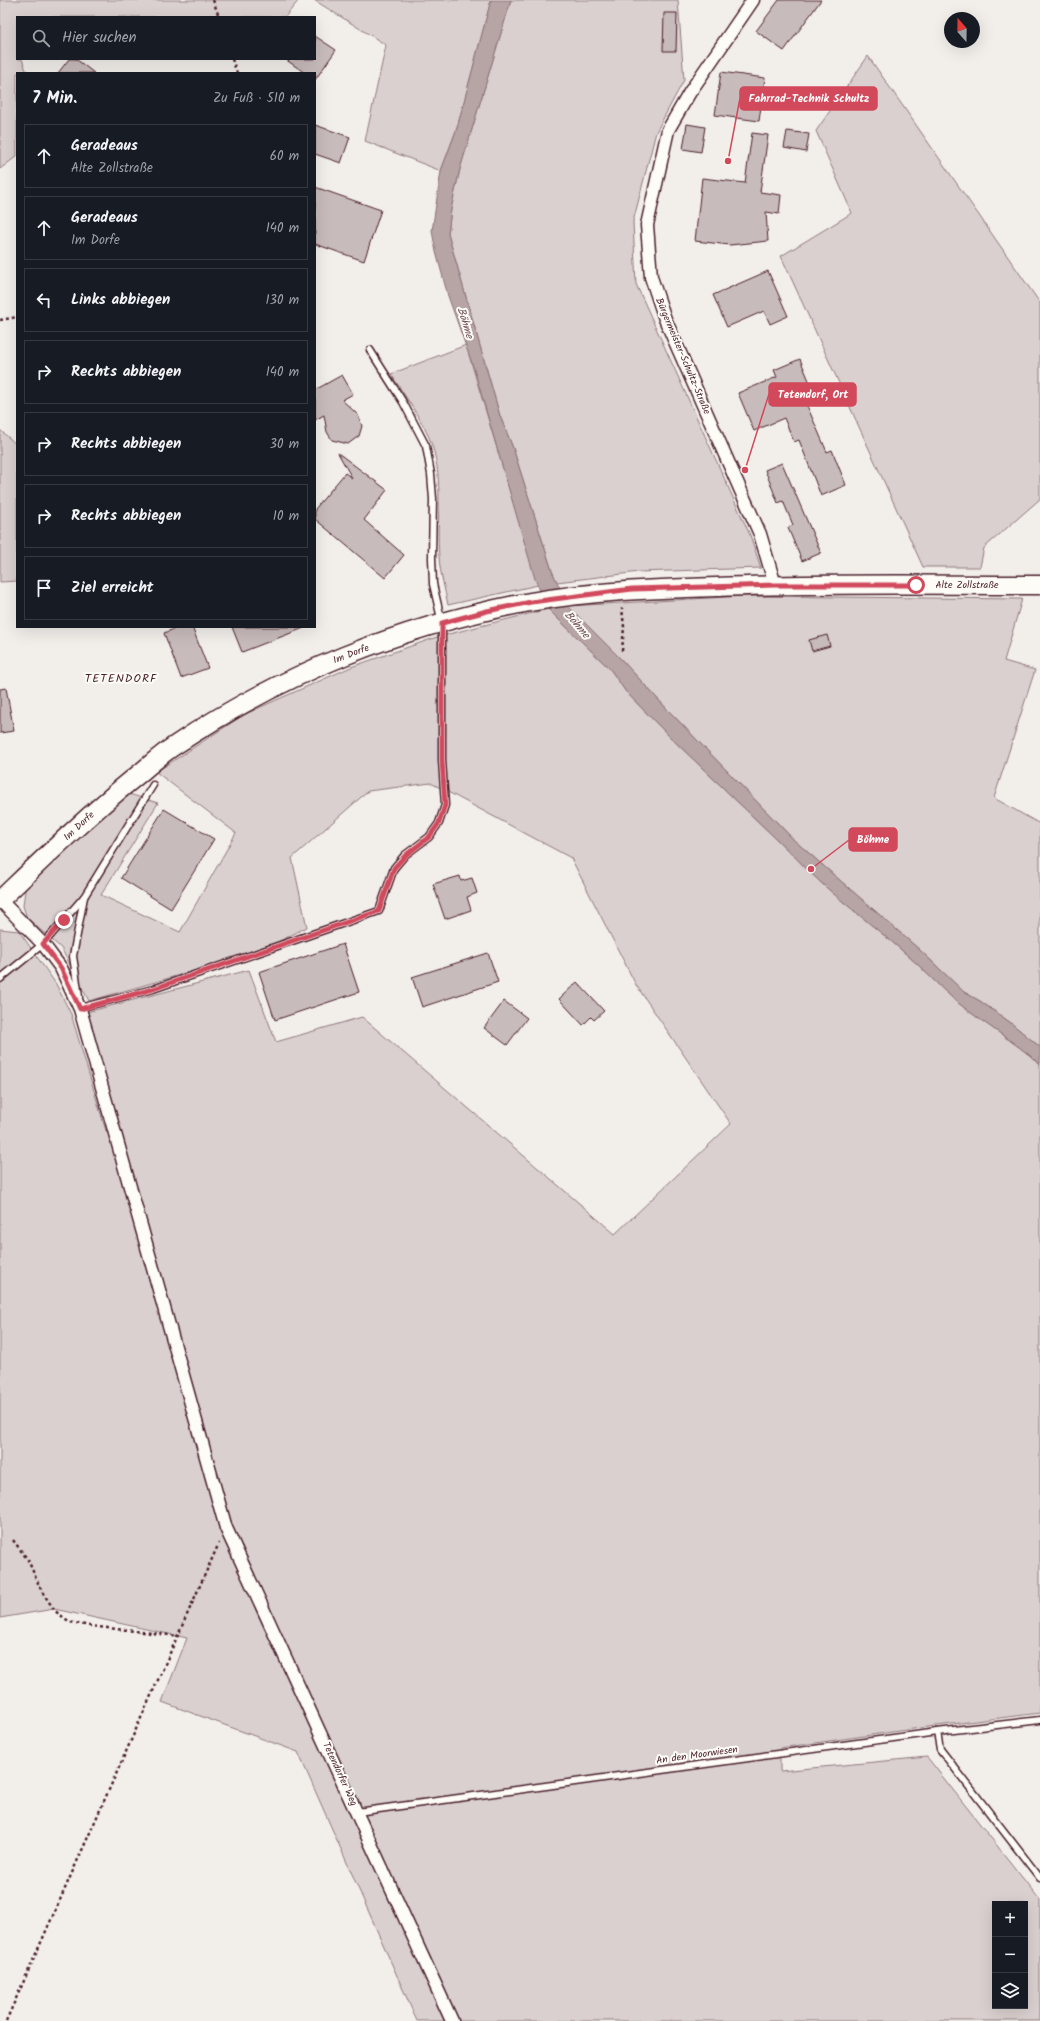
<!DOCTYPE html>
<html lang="de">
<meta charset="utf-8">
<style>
:root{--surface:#171b24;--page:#242831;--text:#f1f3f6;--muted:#9ea1a6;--line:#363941}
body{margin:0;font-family:Kalam,sans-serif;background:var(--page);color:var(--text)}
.controls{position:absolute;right:12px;bottom:12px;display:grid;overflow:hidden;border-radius:0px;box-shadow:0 4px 16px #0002}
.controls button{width:36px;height:36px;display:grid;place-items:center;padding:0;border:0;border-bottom:1px solid var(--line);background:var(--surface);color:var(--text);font:20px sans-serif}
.compass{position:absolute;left:944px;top:12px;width:36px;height:36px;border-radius:50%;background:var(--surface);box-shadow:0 4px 16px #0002;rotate:340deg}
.stop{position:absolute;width:12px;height:12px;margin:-9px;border:3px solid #d1495b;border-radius:50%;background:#fff}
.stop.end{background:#d1495b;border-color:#fff;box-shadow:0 1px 4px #0008}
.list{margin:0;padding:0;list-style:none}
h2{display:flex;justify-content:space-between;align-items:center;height:52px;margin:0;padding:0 16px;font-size:17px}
h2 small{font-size:13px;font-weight:400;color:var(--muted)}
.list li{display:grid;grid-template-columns:26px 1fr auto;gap:12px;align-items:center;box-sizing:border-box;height:64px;margin:0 8px 8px;padding:0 8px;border:1px solid var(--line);border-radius:0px}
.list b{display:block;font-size:15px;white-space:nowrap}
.list p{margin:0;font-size:13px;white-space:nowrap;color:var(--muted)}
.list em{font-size:13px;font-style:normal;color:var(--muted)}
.icon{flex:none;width:22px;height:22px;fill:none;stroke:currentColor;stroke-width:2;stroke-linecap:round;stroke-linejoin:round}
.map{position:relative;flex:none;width:1040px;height:2021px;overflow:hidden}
.search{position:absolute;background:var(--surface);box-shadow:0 4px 16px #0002;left:16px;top:16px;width:300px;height:44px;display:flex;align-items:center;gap:10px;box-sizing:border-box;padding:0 14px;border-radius:0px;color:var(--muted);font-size:15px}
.panel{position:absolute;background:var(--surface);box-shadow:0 4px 16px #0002;left:16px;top:72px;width:300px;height:556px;border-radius:0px}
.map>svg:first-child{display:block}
.green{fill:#d9d0cf;stroke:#92787d;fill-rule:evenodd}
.water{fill:#b7a5a6;stroke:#8b6f75}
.building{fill:#c8bbbb;stroke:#4a1f2b}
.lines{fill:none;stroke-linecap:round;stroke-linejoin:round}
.lane-casing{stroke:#4a1f2b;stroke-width:9}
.street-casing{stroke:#4a1f2b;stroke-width:15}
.secondary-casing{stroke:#4a1f2b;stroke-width:21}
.path{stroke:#4a1f2b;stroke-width:2.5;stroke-dasharray:3 3;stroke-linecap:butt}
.lane{stroke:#fdfcf7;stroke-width:6}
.street{stroke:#fdfcf7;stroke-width:12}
.secondary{stroke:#fdfcf7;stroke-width:18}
.route{stroke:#d1495b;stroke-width:5}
.labels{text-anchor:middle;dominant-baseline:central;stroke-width:4;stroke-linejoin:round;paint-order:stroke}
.street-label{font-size:10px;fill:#4a1f2b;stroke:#fdfcf7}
.water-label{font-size:11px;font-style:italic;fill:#704e56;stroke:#fdfcf7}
.quarter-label{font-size:12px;letter-spacing:1px;fill:#4a1f2b;stroke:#fdfcf7}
.leader{fill:none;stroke:#d1495b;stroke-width:1.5}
.callout-dot{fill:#d1495b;stroke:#fdfcf7;stroke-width:1.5}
.callout{fill:#d1495b;stroke:#d1495b;stroke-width:1.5}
.callout-label{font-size:11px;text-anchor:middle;font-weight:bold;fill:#fff}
</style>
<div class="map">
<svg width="1040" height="2021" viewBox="0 0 1040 2021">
<rect width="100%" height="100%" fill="#f2efeb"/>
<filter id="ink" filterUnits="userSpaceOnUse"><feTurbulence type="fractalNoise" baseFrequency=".025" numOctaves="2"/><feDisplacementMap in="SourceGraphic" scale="8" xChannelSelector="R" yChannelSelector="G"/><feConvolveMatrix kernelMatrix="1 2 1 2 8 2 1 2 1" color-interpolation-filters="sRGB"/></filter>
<g filter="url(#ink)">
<g class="green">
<polygon points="0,0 299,0 285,17 17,17 17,59 22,59 27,73 17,73 17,156 0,169"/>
<polygon points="314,0 491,0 457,128 441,171 365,141 386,45"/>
<polygon points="511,0 678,0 684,80 656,132 633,222 636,284 750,535 761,568 639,572 557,582 552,571 513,448 500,416 448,234 451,209 460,169"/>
<polygon points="868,56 1040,303 1040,499 984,548 980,567 923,567 781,256 852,213 816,131"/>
<path d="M466,345l72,240 -90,20c-3,-15 -8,-32 -9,-48 -3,-38 5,-75 -7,-112 -7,-21 -29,-52 -41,-71z"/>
<polygon points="0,430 17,445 17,581 0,582"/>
<polygon points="745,596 1022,599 1004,661 1035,670 994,798 1040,824 1040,1047 1011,1023 980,1001 964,992 921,951 795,841 667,709 618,656 568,606"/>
<path d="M548,609l62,60 16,23 43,44 127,122c33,36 73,63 110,96 18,15 33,33 51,48 27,22 57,39 83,62v649l-120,15 -140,20v23l147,-14 113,143v121h-623l-119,-269 -136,-50 25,-64 -133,-29 -54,9v-689l19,2 37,53 15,30 35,117h13l-32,-119 162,-42 27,72 86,-25 253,217 116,-110 -95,-139 -65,-127 -140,-75 -63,8 -76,67 15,69 -51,26 -167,48 -28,-53 -34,-30 -4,-12 2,-16 85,-84 16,-13 32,10 -57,92 79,37 56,-99 -80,-61 89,-58 106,-47 86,-30zM995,1904h30v102h-30z"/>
</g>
<path class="water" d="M491,0h20l-51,169 -9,40 -3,25 52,182 13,32 39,123 16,35 50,50 49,53 128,132 126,110 43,41 16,9 31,22 29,24v17c-26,-23 -56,-40 -83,-62 -18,-15 -33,-33 -51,-48 -37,-33 -77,-60 -110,-96l-127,-122 -43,-44 -16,-23 -56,-54 -6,-6 -13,-30 -61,-210 -26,-73 -12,-44 -4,-21 9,-60 16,-43z"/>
<g class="building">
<polygon points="779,0 821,0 784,51 756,31"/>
<polygon points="664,13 677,13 676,51 663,51"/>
<polygon points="315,36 336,50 315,80 315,73 305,73 285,59 315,59"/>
<polygon points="69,59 76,59 94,73 58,73"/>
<polygon points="721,72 765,78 759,121 715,115"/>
<polygon points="687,124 705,127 701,152 683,149"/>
<polygon points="315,125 350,137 341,163 315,154"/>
<polygon points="787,131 809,134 806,152 784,148"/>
<polygon points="752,133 768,135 760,192 781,195 779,214 766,212 768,241 730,245 695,241 702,178 745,183"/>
<polygon points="315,187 381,210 364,261 315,244"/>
<polygon points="768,271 788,316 770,324 764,311 727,327 713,295"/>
<polygon points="800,359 810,383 799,387 827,452 832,450 846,485 821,496 799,440 794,442 784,418 754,431 738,393 777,377 774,370"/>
<polygon points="342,375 353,394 342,400 358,415 362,426 359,436 348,444 332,440 327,432 324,415 315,420 315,390"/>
<polygon points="338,453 387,490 364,520 404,555 385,578 315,519 315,509 345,473 352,478"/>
<polygon points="782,463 821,553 802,561 788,528 793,525 783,501 778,503 765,470"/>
<polygon points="179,627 192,627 208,668 181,678 164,633"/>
<polygon points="232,627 304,627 304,628 242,652"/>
<polygon points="827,635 830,646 812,651 809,640"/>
<polygon points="6,688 14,731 0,733 0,689"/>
<polygon points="164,809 214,839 171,909 121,878"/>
<polygon points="460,876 461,881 472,878 477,893 467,897 471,910 445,919 433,884"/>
<polygon points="343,944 359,992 275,1020 259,972"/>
<polygon points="488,953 498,982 422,1007 412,977"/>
<polygon points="577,982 604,1011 594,1020 591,1017 583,1025 559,999"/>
<polygon points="504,1001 527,1018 507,1045 484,1028"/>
</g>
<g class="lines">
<defs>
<g id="lane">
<polyline points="0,979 43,944 84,897 153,785"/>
<polyline points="79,997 73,956 84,897"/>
<polyline points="80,1008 153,989 379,911 394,868 405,855 429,837 439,823 445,805 442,760 442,623 433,584 432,558 433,499 431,474 426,446 403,402 370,350"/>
<polyline points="937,1732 940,1749 1040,1878"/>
<polyline points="357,1812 937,1732 1040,1720"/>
</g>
<g id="street">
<polyline points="753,0 690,92 668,130 647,225 651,277 665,319 760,534 775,585"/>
<polyline points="0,900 43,944 61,968 80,1009 226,1528 452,2021"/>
</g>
<path id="secondary" d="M0,900c44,-42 87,-84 134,-122 14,-11 26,-23 40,-32 107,-72 230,-121 356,-144 62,-11 124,-13 186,-15 108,-4 216,-2 324,-2"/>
</defs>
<use href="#lane" class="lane-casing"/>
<use href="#street" class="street-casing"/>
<use href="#secondary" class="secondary-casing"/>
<g class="path">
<polyline points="213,0 219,17"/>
<polyline points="232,59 237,73"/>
<polyline points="0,320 17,317"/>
<polyline points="622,651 624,627 622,608"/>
<polyline points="13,1540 28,1560 41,1590 55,1611 70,1622 90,1626 178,1636"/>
<polyline points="6,2021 219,1543"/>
</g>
<use href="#lane" class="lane"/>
<use href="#street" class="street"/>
<use href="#secondary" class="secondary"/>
</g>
</g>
<g class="lines" filter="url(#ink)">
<polyline class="route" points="64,920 43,944 61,968 80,1009 153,989 379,911 394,868 406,855 429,837 439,823 445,805 442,760 442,623 487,611 531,602 632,589 775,585 916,585"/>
</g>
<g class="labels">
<g class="street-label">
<text transform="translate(683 356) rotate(67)">Bürgermeister-Schultz-Straße</text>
<text x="967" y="585">Alte Zollstraße</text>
<text transform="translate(351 654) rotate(-21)">Im Dorfe</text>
<text transform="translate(79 826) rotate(-43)">Im Dorfe</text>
<text transform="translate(697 1755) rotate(-8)">An den Moorwiesen</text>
<text transform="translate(340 1774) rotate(65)">Tetendorfer Weg</text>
</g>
<g class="water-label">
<text transform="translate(465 323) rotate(73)">Böhme</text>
<text transform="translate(577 625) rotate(49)">Böhme</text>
</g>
<g class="quarter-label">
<text x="121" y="678">TETENDORF</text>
</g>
</g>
<path class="leader" d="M728 161L740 98M745 470L769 394M811 869L849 840"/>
<g class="callout-dot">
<circle cx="728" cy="161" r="4"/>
<circle cx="745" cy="470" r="4"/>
<circle cx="811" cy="869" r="4"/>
</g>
<g class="callout">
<rect x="740" y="87" width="137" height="23" rx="4"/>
<rect x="769" y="383" width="87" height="23" rx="4"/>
<rect x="849" y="828" width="48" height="23" rx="4"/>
</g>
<g class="callout-label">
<text x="809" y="102">Fahrrad-Technik Schultz</text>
<text x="813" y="398">Tetendorf, Ort</text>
<text x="873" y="843">Böhme</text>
</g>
</svg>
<div class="controls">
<button>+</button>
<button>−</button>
<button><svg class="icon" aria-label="layers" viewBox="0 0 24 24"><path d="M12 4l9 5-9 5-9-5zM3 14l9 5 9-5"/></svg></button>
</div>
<svg class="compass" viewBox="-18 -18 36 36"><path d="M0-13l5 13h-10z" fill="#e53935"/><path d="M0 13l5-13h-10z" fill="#9ea1a6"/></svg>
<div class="stop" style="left:916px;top:585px"></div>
<div class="stop end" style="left:64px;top:920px"></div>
<div class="search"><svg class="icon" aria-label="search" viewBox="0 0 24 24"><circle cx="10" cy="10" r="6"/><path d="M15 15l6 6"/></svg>Hier suchen</div>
<section class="panel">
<h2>7 Min.<small>Zu Fuß · 510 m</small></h2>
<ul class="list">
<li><svg class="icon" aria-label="ahead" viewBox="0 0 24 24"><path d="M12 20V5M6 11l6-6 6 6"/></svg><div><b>Geradeaus</b><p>Alte Zollstraße</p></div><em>60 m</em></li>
<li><svg class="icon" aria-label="ahead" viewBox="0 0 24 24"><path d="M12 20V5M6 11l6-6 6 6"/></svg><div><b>Geradeaus</b><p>Im Dorfe</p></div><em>140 m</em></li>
<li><svg class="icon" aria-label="left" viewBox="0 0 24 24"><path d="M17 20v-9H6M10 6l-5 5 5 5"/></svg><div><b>Links abbiegen</b></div><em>130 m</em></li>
<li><svg class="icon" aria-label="right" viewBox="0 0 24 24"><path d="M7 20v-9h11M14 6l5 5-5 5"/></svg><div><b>Rechts abbiegen</b></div><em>140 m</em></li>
<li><svg class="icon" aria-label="right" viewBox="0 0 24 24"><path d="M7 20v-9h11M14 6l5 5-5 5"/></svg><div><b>Rechts abbiegen</b></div><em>30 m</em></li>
<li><svg class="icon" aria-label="right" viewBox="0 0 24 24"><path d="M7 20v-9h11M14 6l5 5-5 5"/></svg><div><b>Rechts abbiegen</b></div><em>10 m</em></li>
<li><svg class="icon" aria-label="arrive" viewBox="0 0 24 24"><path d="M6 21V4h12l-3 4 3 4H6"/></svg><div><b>Ziel erreicht</b></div></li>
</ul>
</section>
</div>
